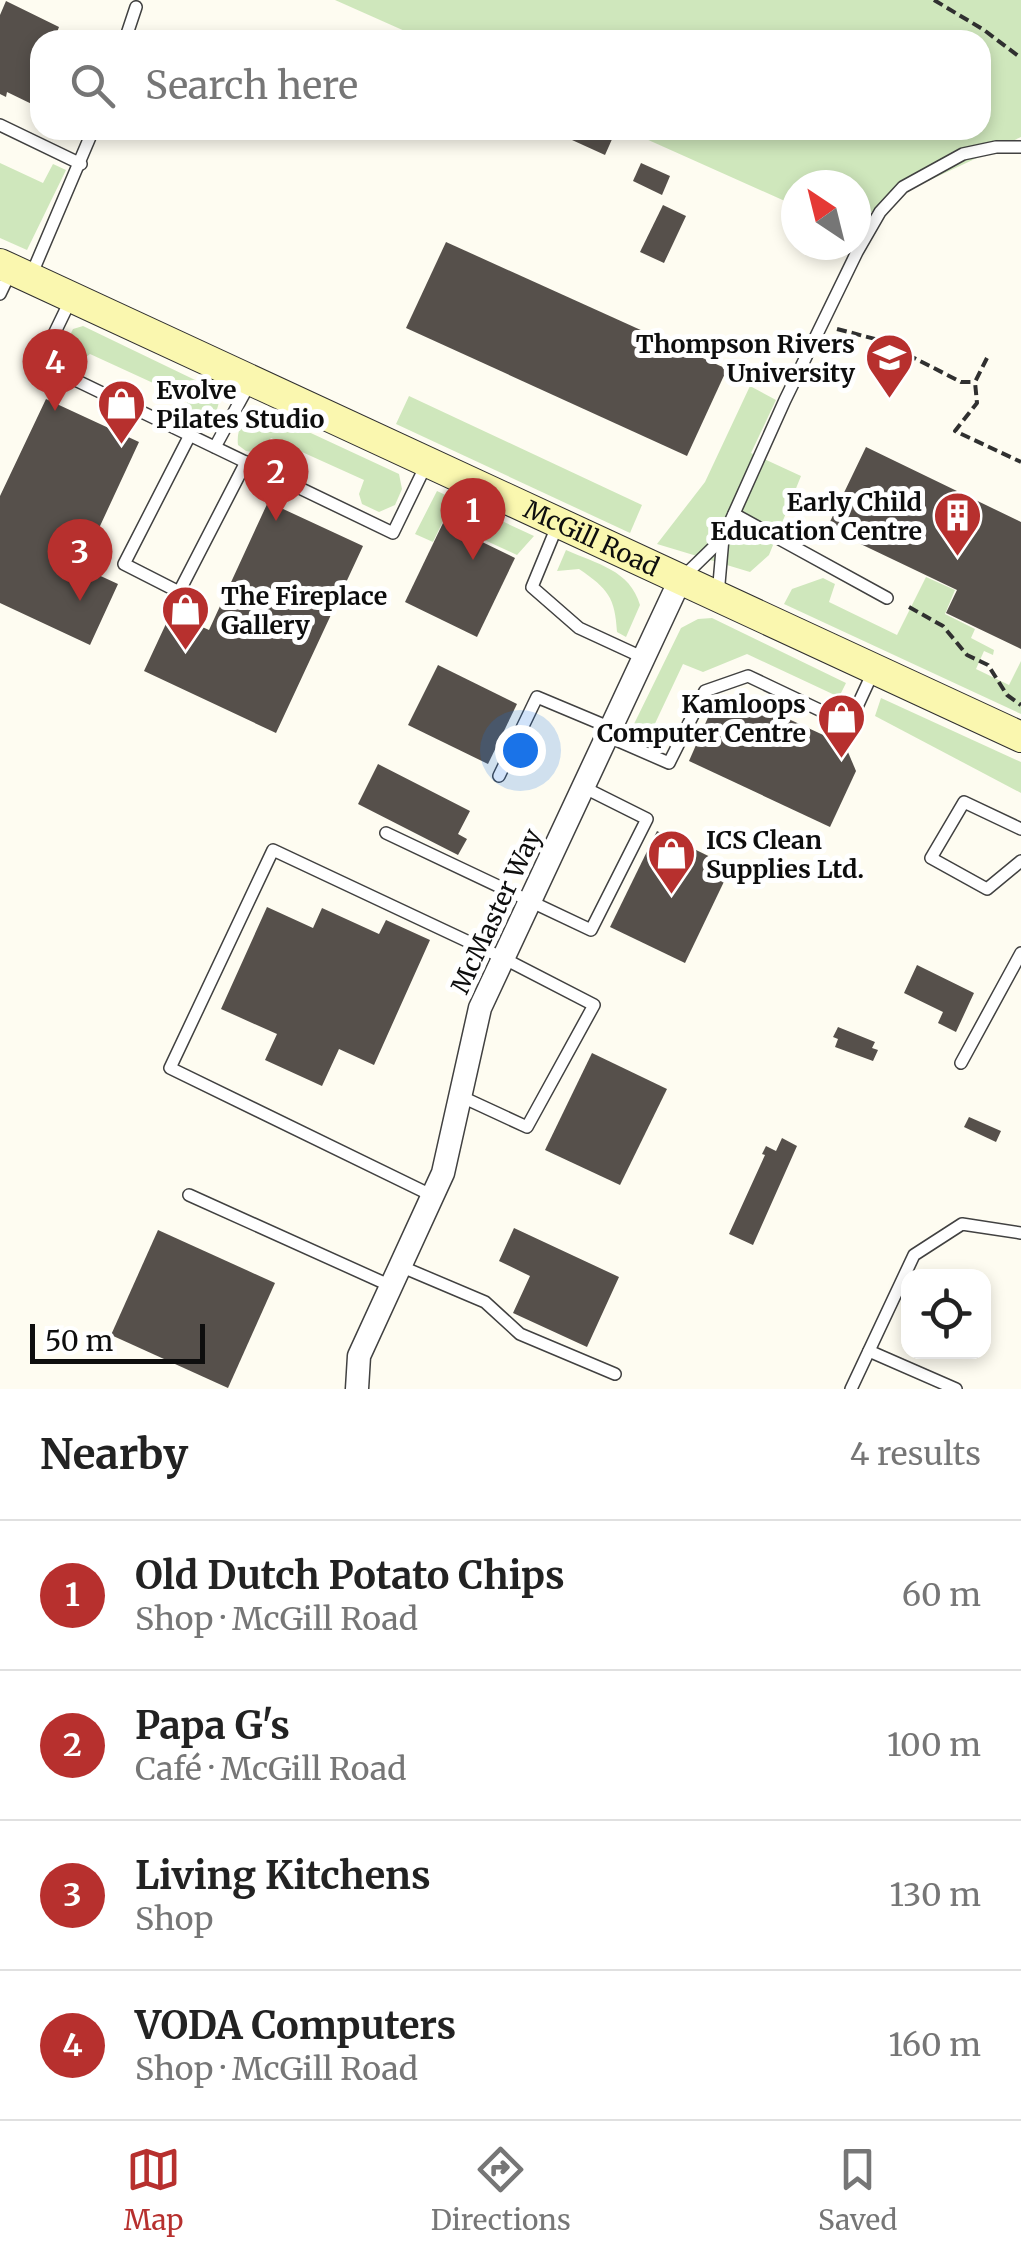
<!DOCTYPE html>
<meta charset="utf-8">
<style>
:root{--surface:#fff;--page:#f2f2f2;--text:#222;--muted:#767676;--line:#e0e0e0;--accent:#b7302e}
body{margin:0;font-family:Merriweather,serif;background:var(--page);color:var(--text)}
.controls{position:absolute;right:30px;bottom:30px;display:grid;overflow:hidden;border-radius:20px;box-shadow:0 5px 15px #0003}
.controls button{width:90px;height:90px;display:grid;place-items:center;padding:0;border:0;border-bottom:2px solid var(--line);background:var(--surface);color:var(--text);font:50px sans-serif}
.compass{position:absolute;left:781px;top:170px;width:90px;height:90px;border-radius:50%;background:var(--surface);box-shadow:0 5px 15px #0003;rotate:325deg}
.scale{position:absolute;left:30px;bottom:25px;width:175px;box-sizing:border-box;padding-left:10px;border:5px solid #0e0e0e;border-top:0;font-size:28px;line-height:35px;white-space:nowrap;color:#0e0e0e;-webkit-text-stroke:8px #fff;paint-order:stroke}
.you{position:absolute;left:520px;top:750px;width:35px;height:35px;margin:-25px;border:8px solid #fff;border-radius:50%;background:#1a73e8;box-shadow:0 0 0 15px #1a73e833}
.badge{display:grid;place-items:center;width:65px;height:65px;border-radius:50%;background:var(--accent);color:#fff;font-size:32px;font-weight:700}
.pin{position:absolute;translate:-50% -82px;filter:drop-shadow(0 2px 5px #0008)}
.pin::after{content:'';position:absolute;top:52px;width:35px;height:30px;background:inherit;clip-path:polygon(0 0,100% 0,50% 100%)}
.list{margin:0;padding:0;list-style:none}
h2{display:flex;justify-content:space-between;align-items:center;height:130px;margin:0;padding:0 40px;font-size:42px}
h2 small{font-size:32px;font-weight:400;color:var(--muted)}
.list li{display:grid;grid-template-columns:65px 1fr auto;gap:30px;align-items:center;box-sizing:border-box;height:150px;padding:0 40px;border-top:2px solid var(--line)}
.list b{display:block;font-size:38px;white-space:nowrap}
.list p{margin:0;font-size:32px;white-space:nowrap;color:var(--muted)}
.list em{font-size:32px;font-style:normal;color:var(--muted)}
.icon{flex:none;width:55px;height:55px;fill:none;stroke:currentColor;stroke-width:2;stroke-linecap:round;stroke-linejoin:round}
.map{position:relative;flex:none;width:1021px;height:1389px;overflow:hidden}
.search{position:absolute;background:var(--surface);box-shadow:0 5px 15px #0003;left:30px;right:30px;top:30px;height:110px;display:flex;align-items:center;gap:25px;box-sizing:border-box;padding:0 35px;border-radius:30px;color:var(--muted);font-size:38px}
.sheet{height:730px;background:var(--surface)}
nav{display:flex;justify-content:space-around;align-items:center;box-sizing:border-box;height:140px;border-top:2px solid var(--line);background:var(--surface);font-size:28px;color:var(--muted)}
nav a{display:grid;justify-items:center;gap:5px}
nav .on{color:var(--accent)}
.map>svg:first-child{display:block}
.green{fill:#cfe7bc}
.building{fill:#56504b}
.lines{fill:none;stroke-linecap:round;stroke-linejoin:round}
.lane-casing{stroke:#414141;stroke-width:14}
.street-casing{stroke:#414141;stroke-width:25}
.secondary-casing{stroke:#303030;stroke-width:32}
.path{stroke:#303030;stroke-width:4;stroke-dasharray:10 5;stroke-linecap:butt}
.lane{stroke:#fff;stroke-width:11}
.street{stroke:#fff;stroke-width:22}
.secondary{stroke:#faf7af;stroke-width:30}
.labels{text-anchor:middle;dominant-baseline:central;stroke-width:10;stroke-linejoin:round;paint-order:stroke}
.poi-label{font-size:25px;font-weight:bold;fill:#0e0e0e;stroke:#fff;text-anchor:end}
.street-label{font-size:25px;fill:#0e0e0e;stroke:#fff}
</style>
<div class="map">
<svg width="1021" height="1389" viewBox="0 0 1021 1389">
<rect width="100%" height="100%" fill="#fefcf1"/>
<g class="green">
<polygon points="335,0 1021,0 1021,137 911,189 856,221 856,185 796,185 796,206 626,130 981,130 981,40 425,40"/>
<polygon points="0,163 43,183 53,164 66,170 27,250 0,238"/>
<path d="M83,326l137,66c-1,17 -5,28 -21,36l-10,-2 -6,-10 5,-17 -98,-45 -18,14 -13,-10 14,-29z"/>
<polygon points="750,386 776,400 751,453 801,476 769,555 750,572 657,544 705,482"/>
<polygon points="409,396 642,505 630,533 396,424"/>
<path d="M257,408l142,66 3,15 -7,16 -16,7 -17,-8 -3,-10 5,-14 -93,-42 -13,15 -12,-2 -8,-6c-2,-16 6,-29 19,-37z"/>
<polygon points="437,491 534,536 517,555 443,521 433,542 415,534"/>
<path d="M566,550c31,14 64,20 74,55l-14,32 -9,-5c-2,-35 -9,-43 -38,-63l-22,2z"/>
<polygon points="926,577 955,590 945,614 975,629 971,638 994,650 993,655 984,651 976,669 1009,685 1021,661 1021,714 784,604 792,589 823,578 835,584 829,602 897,635"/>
<polygon points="712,618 846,683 839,697 747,654 703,672 683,664 651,732 634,724 681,628 698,619"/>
<polygon points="881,698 1021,762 1021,793 875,716"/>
</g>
<g class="building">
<polygon points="6,1 59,27 54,40 40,40 40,108 7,92 6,97 0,94 0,15"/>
<polygon points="597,130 613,137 605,155 572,140 538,131"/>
<polygon points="641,163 670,176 662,195 633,181"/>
<polygon points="663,205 686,216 664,263 640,252"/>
<polygon points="446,242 727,369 687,456 406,328"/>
<polygon points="46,399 139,442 81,567 118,584 90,645 0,603 0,496"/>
<polygon points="866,447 1021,522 1021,649 946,613 957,590 827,528"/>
<polygon points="268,502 363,546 276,733 144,671 171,613 209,630"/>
<polygon points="443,523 515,558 477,637 405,602"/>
<polygon points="438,665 517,704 488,764 408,725"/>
<polygon points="739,696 845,745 856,771 830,827 689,761 713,706"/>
<polygon points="378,764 470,811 458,834 467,839 458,855 358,804"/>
<polygon points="657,831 731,867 685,963 610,927"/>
<polygon points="267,907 313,928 322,908 379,934 386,920 430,940 374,1065 339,1049 322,1086 265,1060 277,1034 221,1009"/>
<polygon points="917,965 974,993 956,1032 938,1023 943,1012 904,993"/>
<polygon points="838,1027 875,1042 872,1048 878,1050 873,1061 835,1047 838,1039 833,1037"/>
<polygon points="592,1053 667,1089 620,1185 545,1150"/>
<polygon points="969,1117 1001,1131 996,1142 964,1127"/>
<polygon points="782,1138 797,1146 753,1245 729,1234 765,1155 762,1154 766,1146 776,1151"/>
<polygon points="514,1228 619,1277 587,1347 513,1313 530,1276 499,1261"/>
<polygon points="158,1230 275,1283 228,1388 111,1335"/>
</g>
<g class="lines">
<defs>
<g id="lane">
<polyline points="125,40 136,7"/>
<polyline points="0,125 81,164"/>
<polyline points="30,278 93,130"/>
<polyline points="0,294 10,273"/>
<polyline points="71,299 40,363 393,533 427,463"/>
<polyline points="190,435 124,564 179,592 246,462"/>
<polyline points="215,447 251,381"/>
<polyline points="734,514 887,598"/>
<polyline points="558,524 532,587 579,628 644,658"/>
<polyline points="683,577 723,538"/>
<polyline points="718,595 723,538 785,400 857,252 880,212 903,187 963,154 996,147 1021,147"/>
<polyline points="607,736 669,763 705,691 748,676 849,724 874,670"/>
<polyline points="499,776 537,697 611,728"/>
<polyline points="1021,829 964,802 931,858 987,889 1021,861"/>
<polyline points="386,833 591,930 647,819 583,787"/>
<polyline points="961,1063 1021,953"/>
<polyline points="189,1195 391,1286"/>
<polyline points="433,1196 170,1068 273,850 503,958 594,1005 527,1127 460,1096"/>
<polyline points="400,1266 485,1302 520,1334 615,1374"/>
<polyline points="869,1351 956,1389"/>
<polyline points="851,1389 914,1255 962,1224 1021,1233"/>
</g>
<polyline id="street" points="357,1389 359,1356 443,1173 480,1008 680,580"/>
<g id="secondary">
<path id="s1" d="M0,264l1021,473"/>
</g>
</defs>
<use href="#lane" class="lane-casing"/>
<use href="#street" class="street-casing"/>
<use href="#secondary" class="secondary-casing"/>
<g class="path">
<polyline points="934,0 984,30 1021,58"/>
<polyline points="837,329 879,340 961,382 975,382"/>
<polyline points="987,358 975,382 977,403 955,431 1021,462"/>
<polyline points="909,607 943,626 967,655 988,665 1007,695 1021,705"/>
</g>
<use href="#lane" class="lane"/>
<use href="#street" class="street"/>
<use href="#secondary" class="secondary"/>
</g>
<defs>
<symbol id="university-pin" viewBox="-11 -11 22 30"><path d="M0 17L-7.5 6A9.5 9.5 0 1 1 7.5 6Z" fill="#b7302e" stroke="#fff"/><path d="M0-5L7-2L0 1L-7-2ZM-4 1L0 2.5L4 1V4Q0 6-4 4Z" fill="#fff"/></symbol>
<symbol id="shop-pin" viewBox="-11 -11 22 30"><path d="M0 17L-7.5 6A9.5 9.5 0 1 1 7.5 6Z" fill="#b7302e" stroke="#fff"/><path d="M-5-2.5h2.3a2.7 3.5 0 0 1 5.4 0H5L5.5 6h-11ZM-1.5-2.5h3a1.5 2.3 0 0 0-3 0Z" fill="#fff"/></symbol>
<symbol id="building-pin" viewBox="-11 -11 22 30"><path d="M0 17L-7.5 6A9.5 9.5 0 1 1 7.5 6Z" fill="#b7302e" stroke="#fff"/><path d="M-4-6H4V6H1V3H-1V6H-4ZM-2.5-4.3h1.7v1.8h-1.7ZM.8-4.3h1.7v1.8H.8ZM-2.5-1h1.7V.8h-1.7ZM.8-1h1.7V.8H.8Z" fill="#fff"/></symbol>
</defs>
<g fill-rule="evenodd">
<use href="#university-pin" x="862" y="330" width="55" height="75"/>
<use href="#shop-pin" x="94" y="376" width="55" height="75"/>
<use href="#building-pin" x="930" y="488" width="55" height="75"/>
<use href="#shop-pin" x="158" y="582" width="55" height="75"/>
<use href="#shop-pin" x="814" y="690" width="55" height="75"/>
<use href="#shop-pin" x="644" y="826" width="55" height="75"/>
</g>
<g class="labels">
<g class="poi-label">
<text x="855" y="344">Thompson Rivers<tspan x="855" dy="29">University</tspan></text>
<text x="156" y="390" text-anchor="start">Evolve<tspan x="156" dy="29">Pilates Studio</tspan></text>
<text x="922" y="502">Early Child<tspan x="922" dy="29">Education Centre</tspan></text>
<text x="221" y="596" text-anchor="start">The Fireplace<tspan x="221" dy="29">Gallery</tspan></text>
<text x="806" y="704">Kamloops<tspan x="806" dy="29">Computer Centre</tspan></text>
<text x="706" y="840" text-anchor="start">ICS Clean<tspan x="706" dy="29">Supplies Ltd.</tspan></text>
</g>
<g class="street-label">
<text stroke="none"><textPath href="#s1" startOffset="652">McGill Road</textPath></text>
<text transform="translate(496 911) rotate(-65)">McMaster Way</text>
</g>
</g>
</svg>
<div class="controls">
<button><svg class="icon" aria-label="locate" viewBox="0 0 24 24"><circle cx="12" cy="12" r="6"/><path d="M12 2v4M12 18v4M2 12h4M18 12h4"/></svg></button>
</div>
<svg class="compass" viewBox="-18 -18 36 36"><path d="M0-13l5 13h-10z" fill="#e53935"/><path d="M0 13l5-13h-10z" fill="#767676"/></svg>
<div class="scale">50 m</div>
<div class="you"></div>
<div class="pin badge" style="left:473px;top:560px">1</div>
<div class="pin badge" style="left:276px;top:521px">2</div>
<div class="pin badge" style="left:80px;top:601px">3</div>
<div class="pin badge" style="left:55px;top:411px">4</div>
<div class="search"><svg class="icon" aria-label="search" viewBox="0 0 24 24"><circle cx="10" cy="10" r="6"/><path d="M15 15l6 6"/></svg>Search here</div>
</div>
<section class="sheet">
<h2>Nearby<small>4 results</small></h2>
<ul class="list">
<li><span class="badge">1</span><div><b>Old Dutch Potato Chips</b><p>Shop · McGill Road</p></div><em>60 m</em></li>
<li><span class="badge">2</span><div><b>Papa G's</b><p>Café · McGill Road</p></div><em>100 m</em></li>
<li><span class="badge">3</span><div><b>Living Kitchens</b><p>Shop</p></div><em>130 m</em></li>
<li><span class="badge">4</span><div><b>VODA Computers</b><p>Shop · McGill Road</p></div><em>160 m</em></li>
</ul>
</section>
<nav>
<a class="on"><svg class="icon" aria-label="map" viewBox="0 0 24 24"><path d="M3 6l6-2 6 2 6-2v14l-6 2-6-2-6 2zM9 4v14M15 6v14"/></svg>Map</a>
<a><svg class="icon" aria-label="directions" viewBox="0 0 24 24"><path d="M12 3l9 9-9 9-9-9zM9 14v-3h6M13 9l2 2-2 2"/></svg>Directions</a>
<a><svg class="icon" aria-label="saved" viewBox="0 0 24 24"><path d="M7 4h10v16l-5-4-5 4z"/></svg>Saved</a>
</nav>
